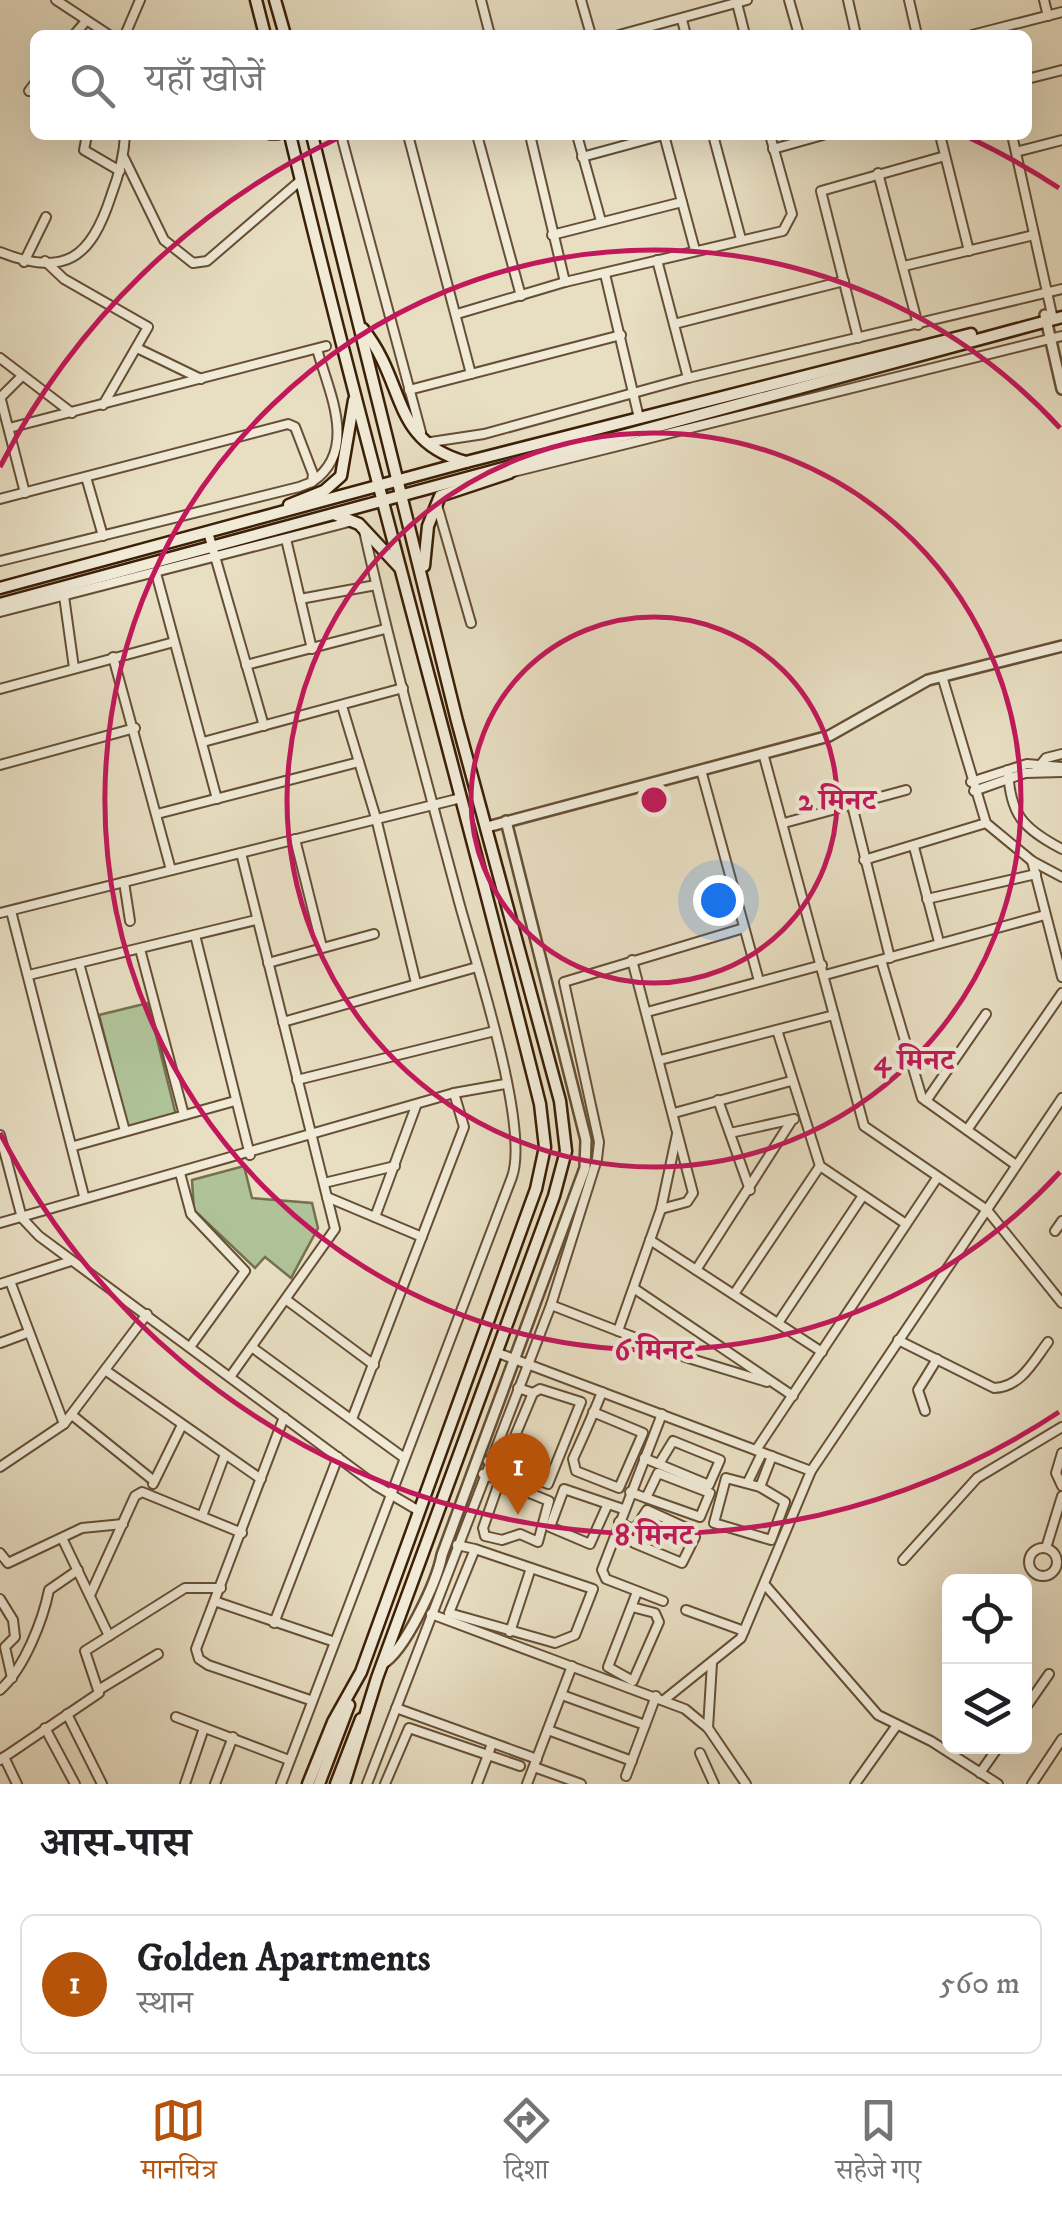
<!DOCTYPE html>
<html lang="hi">
<meta charset="utf-8">
<style>
:root{--surface:#fff;--page:#f6f6f6;--text:#202124;--muted:#757577;--line:#e0e0e0;--accent:#b45309}
body{margin:0;font-family:"IM FELL DW Pica","Noto Serif Devanagari",serif;background:var(--page);color:var(--text)}
.controls{position:absolute;right:30px;bottom:30px;display:grid;overflow:hidden;border-radius:15px;box-shadow:0 10px 40px #0002}
.controls button{width:90px;height:90px;display:grid;place-items:center;padding:0;border:0;border-bottom:2px solid var(--line);background:var(--surface);color:var(--text);font:50px sans-serif}
.you{position:absolute;left:718px;top:900px;width:35px;height:35px;margin:-25px;border:8px solid #fff;border-radius:50%;background:#1a73e8;box-shadow:0 0 0 15px #1a73e833}
.badge{display:grid;place-items:center;width:65px;height:65px;border-radius:50%;background:var(--accent);color:#fff;font-size:32px;font-weight:700}
.pin{position:absolute;translate:-50% -82px;filter:drop-shadow(0 2px 5px #0008)}
.pin::after{content:'';position:absolute;top:52px;width:35px;height:30px;background:inherit;clip-path:polygon(0 0,100% 0,50% 100%)}
.list{margin:0;padding:0;list-style:none}
h2{display:flex;justify-content:space-between;align-items:center;height:130px;margin:0;padding:0 40px;font-size:42px}
h2 small{font-size:32px;font-weight:400;color:var(--muted)}
.list li{display:grid;grid-template-columns:65px 1fr auto;gap:30px;align-items:center;box-sizing:border-box;height:140px;margin:0 20px 20px;padding:0 20px;border:2px solid var(--line);border-radius:15px}
.list b{display:block;font-size:38px;white-space:nowrap}
.list p{margin:0;font-size:32px;white-space:nowrap;color:var(--muted)}
.list em{font-size:32px;font-style:normal;color:var(--muted)}
.icon{flex:none;width:55px;height:55px;fill:none;stroke:currentColor;stroke-width:2;stroke-linecap:round;stroke-linejoin:round}
.map{position:relative;flex:none;width:1062px;height:1784px;overflow:hidden}
.search{position:absolute;background:var(--surface);box-shadow:0 10px 40px #0002;left:30px;right:30px;top:30px;height:110px;display:flex;align-items:center;gap:25px;box-sizing:border-box;padding:0 35px;border-radius:15px;color:var(--muted);font-size:38px}
.sheet{height:290px;background:var(--surface)}
nav{display:flex;justify-content:space-around;align-items:center;box-sizing:border-box;height:140px;border-top:2px solid var(--line);background:var(--surface);font-size:28px;color:var(--muted)}
nav a{display:grid;justify-items:center;gap:5px}
nav .on{color:var(--accent)}
.map>svg:first-child{display:block}
.green{fill:#afc298;stroke:#75704f;stroke-width:2.5}
.lines{fill:none;stroke-linecap:round;stroke-linejoin:round}
.minor-casing{stroke:#664f35;stroke-width:12}
.tertiary-casing{stroke:#664f35;stroke-width:14}
.secondary-casing{stroke:#3b1f06;stroke-width:15}
.minor{stroke:#f0ead7;stroke-width:8}
.tertiary{stroke:#f0ead7;stroke-width:9}
.secondary{stroke:#f0ead7;stroke-width:10}
.ring{fill:none;stroke:#c2185b;stroke-width:5}
.centre{fill:#c2185b;stroke:#f0ead7;stroke-width:5}
.ring-label{font-size:30px;text-anchor:middle;font-weight:bold;fill:#c2185b;stroke:#f0ead7;stroke-width:8;stroke-linejoin:round;paint-order:stroke}
</style>
<div class="map">
<svg width="1062" height="1784" viewBox="0 0 1062 1784">
<rect width="100%" height="100%" fill="#e8dec2"/>
<filter id="stains"><feTurbulence type="fractalNoise" baseFrequency=".002" numOctaves="4"/><feColorMatrix values="0 0 0 0 .2 0 0 0 0 .09 0 0 0 0 .02 0 0 0 .5 -.17"/></filter>
<radialGradient id="worn" r=".72"><stop offset=".6" stop-color="#630" stop-opacity="0"/><stop offset="1" stop-color="#630" stop-opacity=".3"/></radialGradient>
<g class="green">
<polygon points="148,1003 176,1115 128,1127 99,1015"/>
<polygon points="244,1166 252,1198 312,1203 318,1228 291,1278 265,1257 255,1268 194,1210 192,1180"/>
</g>
<g class="lines">
<defs>
<g id="minor">
<polyline points="56,0 109,35"/>
<polyline points="481,0 490,35"/>
<polyline points="581,0 591,35"/>
<polyline points="789,0 799,35"/>
<polyline points="848,0 856,35"/>
<polyline points="909,0 917,35"/>
<polyline points="1044,0 1048,16"/>
<polyline points="737,3 745,35"/>
<polyline points="682,20 686,35"/>
<polyline points="74,35 86,21"/>
<polyline points="125,35 140,0"/>
<polyline points="619,35 747,0"/>
<polyline points="972,35 1062,12"/>
<polyline points="1027,79 1062,70"/>
<polyline points="29,91 35,83"/>
<polyline points="87,135 84,150 120,171"/>
<polyline points="270,135 278,135"/>
<polyline points="341,135 421,432"/>
<polyline points="408,135 471,374"/>
<polyline points="477,135 521,296"/>
<polyline points="530,135 565,282"/>
<polyline points="577,135 601,221"/>
<polyline points="664,135 695,250"/>
<polyline points="713,135 741,239"/>
<polyline points="940,135 969,251"/>
<polyline points="1012,135 1053,319"/>
<polyline points="773,149 823,135"/>
<polyline points="1016,152 1062,140"/>
<polyline points="582,157 663,135"/>
<polyline points="124,158 164,240 193,263 207,261 301,180"/>
<polyline points="878,173 918,325"/>
<polyline points="552,235 682,202"/>
<path d="M0,252c65,26 91,6 111,-56 8,-21 13,-39 14,-61"/>
<polyline points="657,260 688,378"/>
<polyline points="45,261 64,279 148,327 103,405"/>
<polyline points="24,262 46,217"/>
<polyline points="904,266 1034,235"/>
<polyline points="605,274 639,418"/>
<polyline points="457,314 565,282 783,231 792,214 770,135"/>
<polyline points="674,324 844,281"/>
<polyline points="858,338 821,191 945,156"/>
<polyline points="139,349 201,379"/>
<polyline points="0,358 72,413"/>
<polyline points="409,390 621,335"/>
<polyline points="0,396 25,493"/>
<polyline points="1,397 22,376"/>
<polyline points="9,428 326,346"/>
<polyline points="431,442 484,434 688,378 1062,289"/>
<polyline points="513,472 1062,336"/>
<polyline points="86,477 103,536"/>
<path d="M312,482c47,-32 17,-89 5,-133"/>
<polyline points="0,499 288,424 295,427 313,474 312,482 299,487 0,561"/>
<polyline points="437,505 471,623"/>
<polyline points="208,532 264,726"/>
<polyline points="286,539 312,649"/>
<polyline points="156,573 217,799"/>
<polyline points="64,596 74,668"/>
<polyline points="300,599 376,585"/>
<polyline points="0,612 349,522"/>
<polyline points="113,657 171,870"/>
<polyline points="246,665 385,629"/>
<polyline points="942,676 986,823 1032,861 1062,877"/>
<polyline points="0,689 174,642"/>
<polyline points="342,706 376,818 416,983"/>
<polyline points="203,742 403,688"/>
<polyline points="763,753 864,1126 987,1210 1062,1303"/>
<polyline points="0,765 135,728"/>
<polyline points="1037,769 1046,758 1062,754"/>
<polyline points="701,770 759,981"/>
<path d="M1008,770c2,44 14,58 54,79"/>
<polyline points="971,782 1027,764 1062,767"/>
<polyline points="974,791 1025,773 1062,772"/>
<polyline points="852,805 890,958"/>
<polyline points="157,814 359,762"/>
<polyline points="784,823 906,790"/>
<polyline points="295,839 322,947"/>
<polyline points="914,847 939,942"/>
<polyline points="864,860 986,823"/>
<polyline points="1032,861 1062,977"/>
<polyline points="124,882 130,921"/>
<polyline points="927,899 1036,874"/>
<polyline points="11,911 84,1196"/>
<polyline points="0,913 461,798"/>
<polyline points="195,935 250,1155"/>
<polyline points="140,949 184,1115"/>
<polyline points="632,960 693,1193 687,1202 661,1209"/>
<polyline points="881,960 922,1098 1016,1165"/>
<polyline points="79,963 125,1131"/>
<polyline points="268,963 374,934"/>
<polyline points="29,975 256,920"/>
<polyline points="825,975 1045,915"/>
<polyline points="647,1012 822,965"/>
<polyline points="283,1022 477,967"/>
<polyline points="777,1030 820,1166 906,1224"/>
<polyline points="660,1060 834,1015"/>
<polyline points="297,1080 495,1031"/>
<polyline points="718,1100 750,1190"/>
<polyline points="926,1101 986,1014"/>
<polyline points="674,1113 791,1081"/>
<polyline points="967,1130 1062,993"/>
<polyline points="730,1133 794,1119"/>
<polyline points="0,1135 22,1218 39,1236 375,1485 419,1511"/>
<polyline points="74,1146 235,1101"/>
<polyline points="180,1173 191,1214 245,1271 190,1347"/>
<polyline points="324,1183 395,1166"/>
<polyline points="327,1197 422,1237"/>
<polyline points="375,1217 416,1106"/>
<polyline points="0,1223 454,1093 505,1084"/>
<polyline points="1055,1231 1062,1221"/>
<polyline points="650,1240 822,1352"/>
<polyline points="696,1270 792,1120"/>
<polyline points="10,1281 64,1424"/>
<polyline points="0,1284 71,1261"/>
<polyline points="635,1289 793,1396"/>
<polyline points="734,1294 820,1166"/>
<polyline points="288,1301 374,1365"/>
<polyline points="551,1305 685,1357 767,1382"/>
<polyline points="778,1323 862,1197"/>
<polyline points="618,1331 661,1209 677,1134"/>
<path d="M898,1340l96,48c27,-1 39,-26 54,-46"/>
<polyline points="0,1343 27,1333"/>
<polyline points="253,1348 403,1457"/>
<polyline points="498,1353 811,1471"/>
<polyline points="105,1370 261,1479"/>
<polyline points="230,1377 335,1229 241,853"/>
<polyline points="925,1411 918,1390 937,1359"/>
<path d="M593,1412l50,21 -24,55 -43,-17 -3,-12c10,-22 20,-44 29,-67"/>
<polyline points="662,1414 602,1570 606,1579 663,1601"/>
<polyline points="72,1415 154,1481"/>
<polyline points="284,1417 196,1649 199,1659 208,1665 310,1700"/>
<polyline points="352,1419 464,1127 454,1093"/>
<polyline points="756,1450 937,1178"/>
<polyline points="1062,1453 1056,1473 1062,1486"/>
<polyline points="644,1458 709,1485 720,1460 673,1441 659,1464"/>
<polyline points="488,1461 548,1484 581,1402 540,1389 533,1393"/>
<polyline points="0,1467 64,1424 147,1314"/>
<polyline points="502,1467 533,1393 518,1388"/>
<polyline points="483,1474 549,1501 538,1542 520,1534 502,1540 485,1536 483,1528 500,1480"/>
<polyline points="748,1482 762,1453"/>
<polyline points="153,1484 181,1427"/>
<polyline points="760,1487 726,1478 714,1523 771,1540 785,1502 760,1487 772,1456"/>
<polyline points="630,1492 646,1498 658,1473 710,1493 700,1517 646,1498"/>
<polyline points="607,1506 590,1544 550,1527 564,1489 623,1509"/>
<polyline points="202,1516 224,1457"/>
<polyline points="619,1522 634,1530 634,1543 682,1563 695,1537 691,1530 647,1510 634,1530"/>
<polyline points="63,1540 109,1636"/>
<polyline points="457,1545 475,1549 449,1613 555,1643 575,1635 593,1589 475,1549"/>
<polyline points="1046,1548 1062,1496"/>
<circle cx="1043" cy="1562" r="14"/>
<polyline points="0,1553 8,1563 82,1528 123,1524"/>
<polyline points="903,1560 977,1478 1062,1427"/>
<polyline points="766,1586 878,1715 931,1741 998,1784"/>
<polyline points="91,1593 135,1496 142,1492 242,1533"/>
<polyline points="0,1599 13,1620 15,1637 5,1647 12,1678"/>
<polyline points="217,1602 332,1641"/>
<polyline points="632,1607 655,1613 659,1622 633,1681 608,1667 637,1592"/>
<polyline points="686,1610 744,1631"/>
<polyline points="431,1614 685,1709 708,1728 746,1784"/>
<polyline points="274,1623 338,1457"/>
<polyline points="510,1632 531,1568"/>
<polyline points="100,1689 158,1654"/>
<path d="M0,1690c24,-21 43,-70 49,-100l29,-20"/>
<polyline points="562,1695 645,1725"/>
<polyline points="664,1700 741,1638 811,1471 1062,1098"/>
<polyline points="396,1708 537,1759"/>
<polyline points="1024,1710 1049,1674"/>
<polyline points="67,1714 102,1784"/>
<polyline points="176,1717 289,1760"/>
<polyline points="45,1728 75,1784"/>
<polyline points="708,1728 712,1663"/>
<polyline points="548,1730 632,1761"/>
<polyline points="700,1753 714,1784"/>
<polyline points="4,1757 17,1784"/>
<polyline points="0,1760 99,1693 85,1651 185,1588 221,1588"/>
<polyline points="534,1767 581,1784"/>
<polyline points="980,1773 999,1746"/>
<polyline points="626,1776 656,1696"/>
<polyline points="185,1784 204,1728"/>
<polyline points="215,1784 233,1737"/>
<path d="M281,1784l231,-607c18,-51 -37,-216 -53,-275 -33,-123 -67,-246 -95,-371"/>
<polyline points="367,1784 551,1305 597,1159 599,1142 564,982 744,928"/>
<polyline points="385,1784 409,1728 488,1755 492,1743"/>
<polyline points="477,1784 488,1755 520,1766"/>
<polyline points="527,1784 572,1666"/>
<polyline points="855,1784 897,1725"/>
<polyline points="1032,1784 1062,1739"/>
</g>
<g id="tertiary">
<polyline points="1045,315 1062,389"/>
<polyline points="487,827 829,736 928,680 1062,646"/>
<path d="M382,1664c23,-13 55,-83 60,-109l143,-387 1,-28 -80,-319"/>
</g>
<g id="secondary">
<polyline points="256,0 265,35"/>
<polyline points="275,0 285,35"/>
<path d="M290,135c78,324 169,645 250,969l5,43 -9,42 -175,483 -28,50 -25,62"/>
<polyline points="312,135 457,721 560,1101 566,1151 554,1196 377,1678 344,1784"/>
<path d="M363,329c44,55 27,112 103,133"/>
<polyline points="289,505 324,491 341,476 354,400"/>
<polyline points="334,514 359,524 400,568"/>
<polyline points="424,566 428,526 440,496 509,473 522,463"/>
<polyline points="0,588 466,462 971,334"/>
<polyline points="0,604 1062,317"/>
<polyline points="319,1784 349,1705"/>
<polyline points="336,1784 361,1719"/>
</g>
</defs>
<use href="#minor" class="minor-casing"/>
<use href="#tertiary" class="tertiary-casing"/>
<use href="#secondary" class="secondary-casing"/>
<use href="#minor" class="minor"/>
<use href="#tertiary" class="tertiary"/>
<use href="#secondary" class="secondary"/>
</g>
<g class="ring">
<circle cx="654" cy="800" r="183"/>
<circle cx="654" cy="800" r="367"/>
<path d="M1060 1172A550 550 0 1 1 1060 428"/>
<path d="M1059 1412A734 734 0 0 1 0 1133M0 467A734 734 0 0 1 338 138M970 138A734 734 0 0 1 1059 188"/>
</g>
<circle cx="654" cy="800" r="15" class="centre"/>
<g class="ring-label">
<text x="837" y="810">2 मिनट</text>
<text x="914" y="1070">4 मिनट</text>
<text x="654" y="1360">6 मिनट</text>
<text x="654" y="1545">8 मिनट</text>
</g>
<rect width="100%" height="100%" filter="url(#stains)"/>
<rect width="100%" height="100%" fill="url(#worn)"/>
</svg>
<div class="controls">
<button><svg class="icon" aria-label="locate" viewBox="0 0 24 24"><circle cx="12" cy="12" r="6"/><path d="M12 2v4M12 18v4M2 12h4M18 12h4"/></svg></button>
<button><svg class="icon" aria-label="layers" viewBox="0 0 24 24"><path d="M12 4l9 5-9 5-9-5zM3 14l9 5 9-5"/></svg></button>
</div>
<div class="you"></div>
<div class="pin badge" style="left:518px;top:1515px">1</div>
<div class="search"><svg class="icon" aria-label="search" viewBox="0 0 24 24"><circle cx="10" cy="10" r="6"/><path d="M15 15l6 6"/></svg>यहाँ खोजें</div>
</div>
<section class="sheet">
<h2>आस-पास<small></small></h2>
<ul class="list">
<li><span class="badge">1</span><div><b>Golden Apartments</b><p>स्थान</p></div><em>560 m</em></li>
</ul>
</section>
<nav>
<a class="on"><svg class="icon" aria-label="map" viewBox="0 0 24 24"><path d="M3 6l6-2 6 2 6-2v14l-6 2-6-2-6 2zM9 4v14M15 6v14"/></svg>मानचित्र</a>
<a><svg class="icon" aria-label="directions" viewBox="0 0 24 24"><path d="M12 3l9 9-9 9-9-9zM9 14v-3h6M13 9l2 2-2 2"/></svg>दिशा</a>
<a><svg class="icon" aria-label="saved" viewBox="0 0 24 24"><path d="M7 4h10v16l-5-4-5 4z"/></svg>सहेजे गए</a>
</nav>
